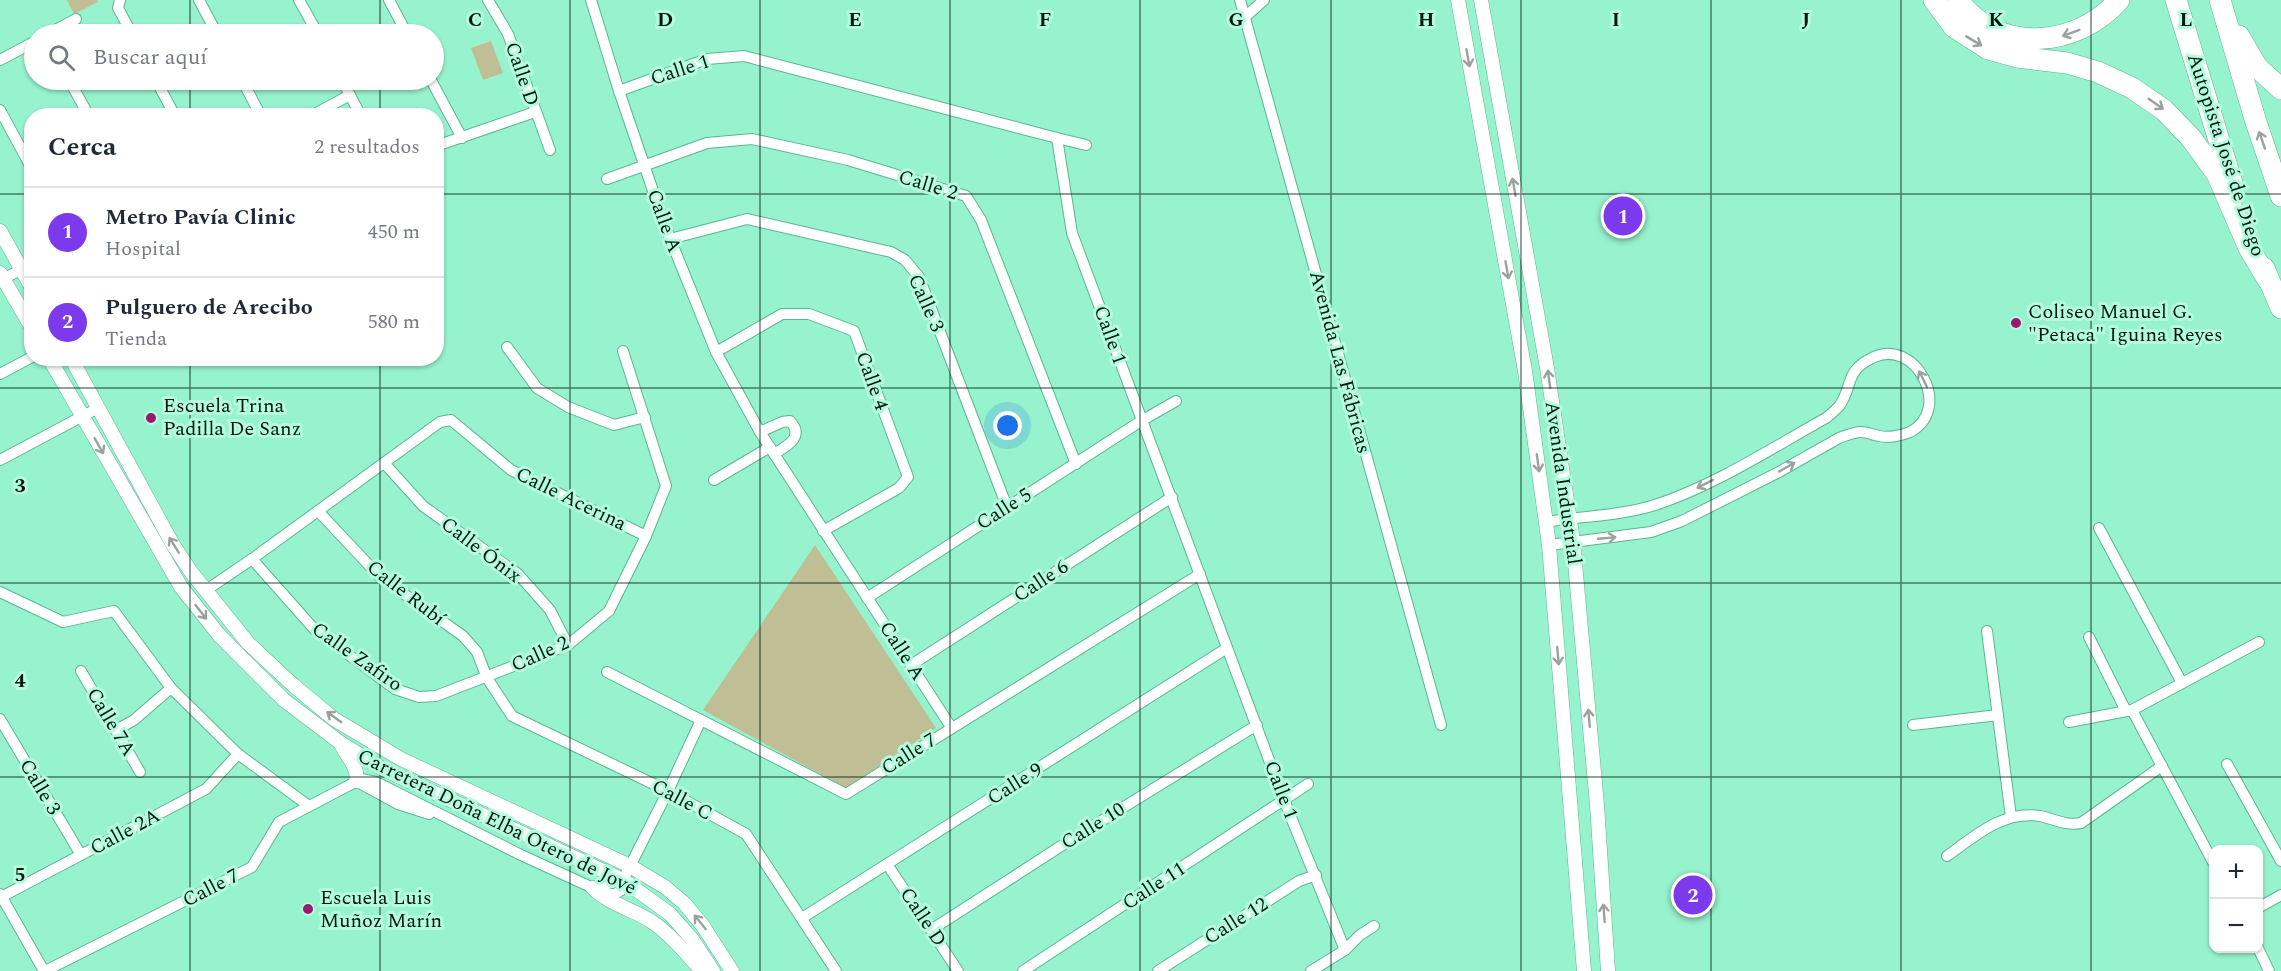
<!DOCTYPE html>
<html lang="es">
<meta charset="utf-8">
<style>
:root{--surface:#fff;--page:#f2f2f3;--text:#1f2937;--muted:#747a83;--line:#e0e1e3;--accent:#7c3aed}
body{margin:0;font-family:Spectral,serif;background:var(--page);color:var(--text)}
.controls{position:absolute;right:18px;bottom:18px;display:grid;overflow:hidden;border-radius:12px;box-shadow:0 2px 4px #0004}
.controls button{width:54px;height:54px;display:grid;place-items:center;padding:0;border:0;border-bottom:2px solid var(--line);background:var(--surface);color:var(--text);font:30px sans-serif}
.you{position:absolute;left:1008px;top:426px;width:21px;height:21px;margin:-15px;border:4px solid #fff;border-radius:50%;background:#1a73e8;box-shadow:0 0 0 9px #1a73e833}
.badge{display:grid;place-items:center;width:39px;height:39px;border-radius:50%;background:var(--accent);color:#fff;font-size:20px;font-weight:700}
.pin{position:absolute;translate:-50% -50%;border:3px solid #fff;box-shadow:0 2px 6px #0006}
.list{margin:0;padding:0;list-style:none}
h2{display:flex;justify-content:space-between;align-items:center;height:78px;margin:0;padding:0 24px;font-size:26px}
h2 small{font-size:20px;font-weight:400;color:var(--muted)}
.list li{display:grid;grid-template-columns:39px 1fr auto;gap:18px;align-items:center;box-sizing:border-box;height:90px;padding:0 24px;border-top:2px solid var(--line)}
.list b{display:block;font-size:22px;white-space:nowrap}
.list p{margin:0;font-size:20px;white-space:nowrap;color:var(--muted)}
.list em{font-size:20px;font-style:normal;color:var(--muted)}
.icon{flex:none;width:33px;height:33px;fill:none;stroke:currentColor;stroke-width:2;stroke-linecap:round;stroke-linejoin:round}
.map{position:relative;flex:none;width:2281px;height:971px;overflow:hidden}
.search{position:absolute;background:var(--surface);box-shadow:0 2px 4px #0004;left:24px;top:24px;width:420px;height:66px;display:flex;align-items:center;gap:15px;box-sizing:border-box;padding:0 21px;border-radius:33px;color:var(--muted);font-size:22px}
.panel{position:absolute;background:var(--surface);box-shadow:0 2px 4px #0004;left:24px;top:108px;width:420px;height:258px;border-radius:24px}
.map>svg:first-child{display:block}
.green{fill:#bfbe94}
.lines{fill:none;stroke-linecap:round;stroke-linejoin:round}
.minor-casing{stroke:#5ab693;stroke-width:12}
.tertiary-casing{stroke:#5ab693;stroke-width:15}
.motorway-casing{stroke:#5ab693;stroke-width:22}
.minor{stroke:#fff;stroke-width:10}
.tertiary{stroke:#fff;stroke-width:14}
.motorway{stroke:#fff;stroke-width:21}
.oneway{stroke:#99a29e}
.grid{fill:none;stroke:#00160d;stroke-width:1.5;stroke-opacity:0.55}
.poi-dot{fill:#9a186e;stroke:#b4fcde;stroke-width:2}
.labels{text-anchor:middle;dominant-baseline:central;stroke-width:6;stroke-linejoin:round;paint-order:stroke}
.street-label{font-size:20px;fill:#00160d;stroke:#b4fcde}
.poi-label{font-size:20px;fill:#00160d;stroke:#b4fcde;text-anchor:start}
.grid-label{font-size:20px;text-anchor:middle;font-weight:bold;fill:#00160d;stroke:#b4fcde;stroke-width:6;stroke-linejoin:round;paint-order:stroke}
</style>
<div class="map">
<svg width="2281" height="971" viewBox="0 0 2281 971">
<rect width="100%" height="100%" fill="#97f3cd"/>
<g class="green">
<polygon points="67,0 97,0 98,2 74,14"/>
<polygon points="491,41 503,73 483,80 471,48"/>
<polygon points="815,545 936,728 846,788 703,710"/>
</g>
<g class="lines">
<defs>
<g id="minor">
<polyline points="120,0 118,8 132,34"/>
<polyline points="199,0 217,34"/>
<polyline points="299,0 318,34"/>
<polyline points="389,0 407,34"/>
<polyline points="488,0 508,34 550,150"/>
<polyline points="591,0 619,91 665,226 716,352 760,432 951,727"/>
<polyline points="1240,0 1441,725"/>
<polyline points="1245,17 1264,0"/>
<polyline points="48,34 76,19"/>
<polyline points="0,60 34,42"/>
<polyline points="69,80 89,116"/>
<polyline points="156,80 175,116"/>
<polyline points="242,80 261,116"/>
<polyline points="342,80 361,116"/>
<polyline points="431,80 462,138"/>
<polyline points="619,91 707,59 744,56 1057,138 1072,233 1284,800 1345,950"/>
<polyline points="0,110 32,169"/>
<polyline points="311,116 350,95"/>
<polyline points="1057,138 1086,145"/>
<polyline points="436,146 535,112"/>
<polyline points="607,179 707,143 752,139 848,160 966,196 981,220 1076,464"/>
<polyline points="670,239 747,219 891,252 905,260 919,277 1007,507"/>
<polyline points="3,279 32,264"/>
<polyline points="507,347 537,388 568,407 614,425 645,417"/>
<polyline points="716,352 782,314 809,314 854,331 908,477 899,488 823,531"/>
<polyline points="0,374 32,357"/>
<path d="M760,432l22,-10 8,-1c15,16 -3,25 -16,33"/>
<polyline points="0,460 98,408"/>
<polyline points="384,463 423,506 518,574 550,610 568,645"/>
<polyline points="714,480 770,447"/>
<polyline points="318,511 380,577 463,636 477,652 487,678 512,716 668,791 746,834 836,971"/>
<path d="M1546,522c36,-6 74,-6 109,-17 59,-19 117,-57 171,-87 5,-4 10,-8 14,-13 13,-20 5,-34 32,-47 43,-22 82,51 38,74 -9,4 -22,6 -31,4 -6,-1 -12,-4 -18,-4 -7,0 -16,4 -22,6l-60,34 -97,49 -31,11 -102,13"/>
<polyline points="2099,528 2182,683"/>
<polyline points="252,559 315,630 395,689 419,697 436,696 568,645 609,611 646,536 666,486 623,351"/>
<polyline points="205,591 252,559 440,422 451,420 511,470 646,536"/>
<polyline points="0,592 63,622 114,611 171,688 238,754 309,806"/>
<polyline points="867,598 1141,421 1176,401"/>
<polyline points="1987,631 2011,817"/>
<polyline points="2089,637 2126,711"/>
<polyline points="911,665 1172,497"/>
<polyline points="81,671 140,772"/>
<polyline points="607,672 846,794 1200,574"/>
<polyline points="2132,710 2214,864"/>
<polyline points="0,719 81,855"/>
<polyline points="2069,722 2132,710 2259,642"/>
<polyline points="1913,725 1998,715"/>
<polyline points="116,730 134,720 171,688"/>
<polyline points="2227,764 2281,861"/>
<polyline points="356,781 398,804 429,814"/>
<path d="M1947,856c28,-20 56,-46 93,-40 14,3 26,10 41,7l81,-57"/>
<polyline points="887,864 958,971"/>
<polyline points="593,888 623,880"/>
<polyline points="0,894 44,971"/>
<polyline points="1,897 206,789 238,754"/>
<polyline points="2258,908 2281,895"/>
<polyline points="802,918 1227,648"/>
<polyline points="931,930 1072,839 1257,725"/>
<polyline points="2258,948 2269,971"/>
<polyline points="45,971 252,867 279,822 361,779 376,782 519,854 593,888 607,894 615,894 623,889 623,880 668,791 701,720"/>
<polyline points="1023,971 1308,784"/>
<polyline points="1158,971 1299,881 1316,875"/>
<polyline points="1311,971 1345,950 1360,935 1374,926"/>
</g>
<g id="tertiary">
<polyline points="1458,0 1525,371 1549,545 1584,971"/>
<polyline points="1481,0 1547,368 1573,541 1597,805 1608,971"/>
<polyline points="0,231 32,288"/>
<polyline points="0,273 32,328"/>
<polyline points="49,358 181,587 219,635 284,700 342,744 383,769 623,880 670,914 692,939 713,971"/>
<polyline points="71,358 172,543 191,572 248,643 293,685 334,719 401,759 630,866 665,887 684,903 703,926 732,971"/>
<path d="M342,746c6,12 17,22 14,35"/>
<path d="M593,888c16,16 39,21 58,33 19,13 36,33 51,50"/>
</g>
<g id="motorway">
<polyline points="1934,0 1954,27 1988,49 2017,57 2067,63 2098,72 2132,88 2164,110 2191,138 2217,174 2249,248 2268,280"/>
<path d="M1958,0c40,55 119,48 161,0"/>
<polyline points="2176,0 2233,186"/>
<polyline points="2220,0 2255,119 2281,196"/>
<polyline points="2239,36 2257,67 2281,89"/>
<polyline points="2264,268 2281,308"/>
</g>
</defs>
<use href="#minor" class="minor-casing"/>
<use href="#tertiary" class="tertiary-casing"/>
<use href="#motorway" class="motorway-casing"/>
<use href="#minor" class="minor"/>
<use href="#tertiary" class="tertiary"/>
<use href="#motorway" class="motorway"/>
</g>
<defs><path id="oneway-shaft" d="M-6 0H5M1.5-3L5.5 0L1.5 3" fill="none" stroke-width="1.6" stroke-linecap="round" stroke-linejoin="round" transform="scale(1.5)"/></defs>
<g class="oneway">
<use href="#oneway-shaft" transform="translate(2071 33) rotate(160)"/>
<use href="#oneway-shaft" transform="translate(1974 41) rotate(31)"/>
<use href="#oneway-shaft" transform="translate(1468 58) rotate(80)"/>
<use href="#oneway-shaft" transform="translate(2156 104) rotate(35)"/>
<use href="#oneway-shaft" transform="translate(2262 140) rotate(-109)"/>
<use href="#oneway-shaft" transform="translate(1514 187) rotate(-100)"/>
<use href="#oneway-shaft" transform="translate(1507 270) rotate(80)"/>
<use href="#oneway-shaft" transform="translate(1549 379) rotate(-98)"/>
<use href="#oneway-shaft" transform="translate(1923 379) rotate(-116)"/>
<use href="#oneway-shaft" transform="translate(99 446) rotate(60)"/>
<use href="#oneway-shaft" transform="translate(1538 463) rotate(82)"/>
<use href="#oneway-shaft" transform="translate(1787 467) rotate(-30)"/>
<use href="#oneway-shaft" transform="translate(1705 484) rotate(153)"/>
<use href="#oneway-shaft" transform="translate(1607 538) rotate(-5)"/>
<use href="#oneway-shaft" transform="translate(174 545) rotate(-122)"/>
<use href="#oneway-shaft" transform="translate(201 612) rotate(52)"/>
<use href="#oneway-shaft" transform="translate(1558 656) rotate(85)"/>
<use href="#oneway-shaft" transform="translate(334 717) rotate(-144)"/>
<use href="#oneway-shaft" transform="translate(1589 718) rotate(-95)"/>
<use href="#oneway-shaft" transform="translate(1604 913) rotate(-94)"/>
<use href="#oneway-shaft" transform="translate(700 922) rotate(-129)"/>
</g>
<path class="grid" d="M190,0v34M380,0v34M570,0v971M760,0v971M950,0v971M1140,0v971M1331,0v971M1521,0v971M1711,0v971M1901,0v971M2091,0v971M190,80v36M380,80v36M0,194h32M436,194h1845M190,358v613M380,358v613M0,388h2281M0,583h2281M0,777h2281"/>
<g class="poi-dot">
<circle cx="2016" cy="323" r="6"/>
<circle cx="151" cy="418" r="6"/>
<circle cx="308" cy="909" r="6"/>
</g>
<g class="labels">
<g class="street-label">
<text transform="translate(680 70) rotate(-18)">Calle 1</text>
<text transform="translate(522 74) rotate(71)">Calle D</text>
<text transform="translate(2226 155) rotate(72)">Autopista José de Diego</text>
<text transform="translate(928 185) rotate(17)">Calle 2</text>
<text transform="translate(664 221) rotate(70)">Calle A</text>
<text transform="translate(926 303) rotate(66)">Calle 3</text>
<text transform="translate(1110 335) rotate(70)">Calle 1</text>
<text transform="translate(1340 362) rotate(75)">Avenida Las Fábricas</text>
<text transform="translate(872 381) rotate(70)">Calle 4</text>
<text transform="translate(1563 483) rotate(82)">Avenida Industrial</text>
<text transform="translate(571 499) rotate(26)">Calle Acerina</text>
<text transform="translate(1004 509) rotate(-32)">Calle 5</text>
<text transform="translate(481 550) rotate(37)">Calle Ónix</text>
<text transform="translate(1041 581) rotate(-33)">Calle 6</text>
<text transform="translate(406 593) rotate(38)">Calle Rubí</text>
<text transform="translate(902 651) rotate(57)">Calle A</text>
<text transform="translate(540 654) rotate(-24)">Calle 2</text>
<text transform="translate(357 657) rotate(35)">Calle Zafiro</text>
<text transform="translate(111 722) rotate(59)">Calle 7A</text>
<text transform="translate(909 754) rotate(-32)">Calle 7</text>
<text transform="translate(1015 784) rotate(-32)">Calle 9</text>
<text transform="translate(40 787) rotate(59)">Calle 3</text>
<text transform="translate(1281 790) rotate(69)">Calle 1</text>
<text transform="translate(682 800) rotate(28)">Calle C</text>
<text transform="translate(497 822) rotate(26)">Carretera Doña Elba Otero de Jové</text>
<text transform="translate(1093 826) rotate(-32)">Calle 10</text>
<text transform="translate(125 832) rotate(-28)">Calle 2A</text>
<text transform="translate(1154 886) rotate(-33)">Calle 11</text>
<text transform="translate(211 888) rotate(-27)">Calle 7</text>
<text transform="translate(923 917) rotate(56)">Calle D</text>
<text transform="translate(1236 921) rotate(-32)">Calle 12</text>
</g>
<g class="poi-label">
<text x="2028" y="312">Coliseo Manuel G.<tspan x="2028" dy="23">"Petaca" Iguina Reyes</tspan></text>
<text x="163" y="406">Escuela Trina<tspan x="163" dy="23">Padilla De Sanz</tspan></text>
<text x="320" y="898">Escuela Luis<tspan x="320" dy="23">Muñoz Marín</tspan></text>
</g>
</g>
<g class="grid-label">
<text x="475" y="26">C</text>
<text x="665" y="26">D</text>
<text x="855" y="26">E</text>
<text x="1045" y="26">F</text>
<text x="1236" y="26">G</text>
<text x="1426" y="26">H</text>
<text x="1616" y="26">I</text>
<text x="1806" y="26">J</text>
<text x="1996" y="26">K</text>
<text x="2186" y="26">L</text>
<text x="20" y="492">3</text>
<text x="20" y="687">4</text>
<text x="20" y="881">5</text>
</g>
</svg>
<div class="controls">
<button>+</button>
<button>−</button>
</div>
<div class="you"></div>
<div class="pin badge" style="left:1623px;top:216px">1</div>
<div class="pin badge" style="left:1693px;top:895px">2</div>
<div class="search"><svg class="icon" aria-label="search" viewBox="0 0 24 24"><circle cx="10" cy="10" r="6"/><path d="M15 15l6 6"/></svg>Buscar aquí</div>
<section class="panel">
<h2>Cerca<small>2 resultados</small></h2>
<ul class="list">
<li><span class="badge">1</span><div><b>Metro Pavía Clinic</b><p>Hospital</p></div><em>450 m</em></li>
<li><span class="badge">2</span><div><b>Pulguero de Arecibo</b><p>Tienda</p></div><em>580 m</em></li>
</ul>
</section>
</div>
